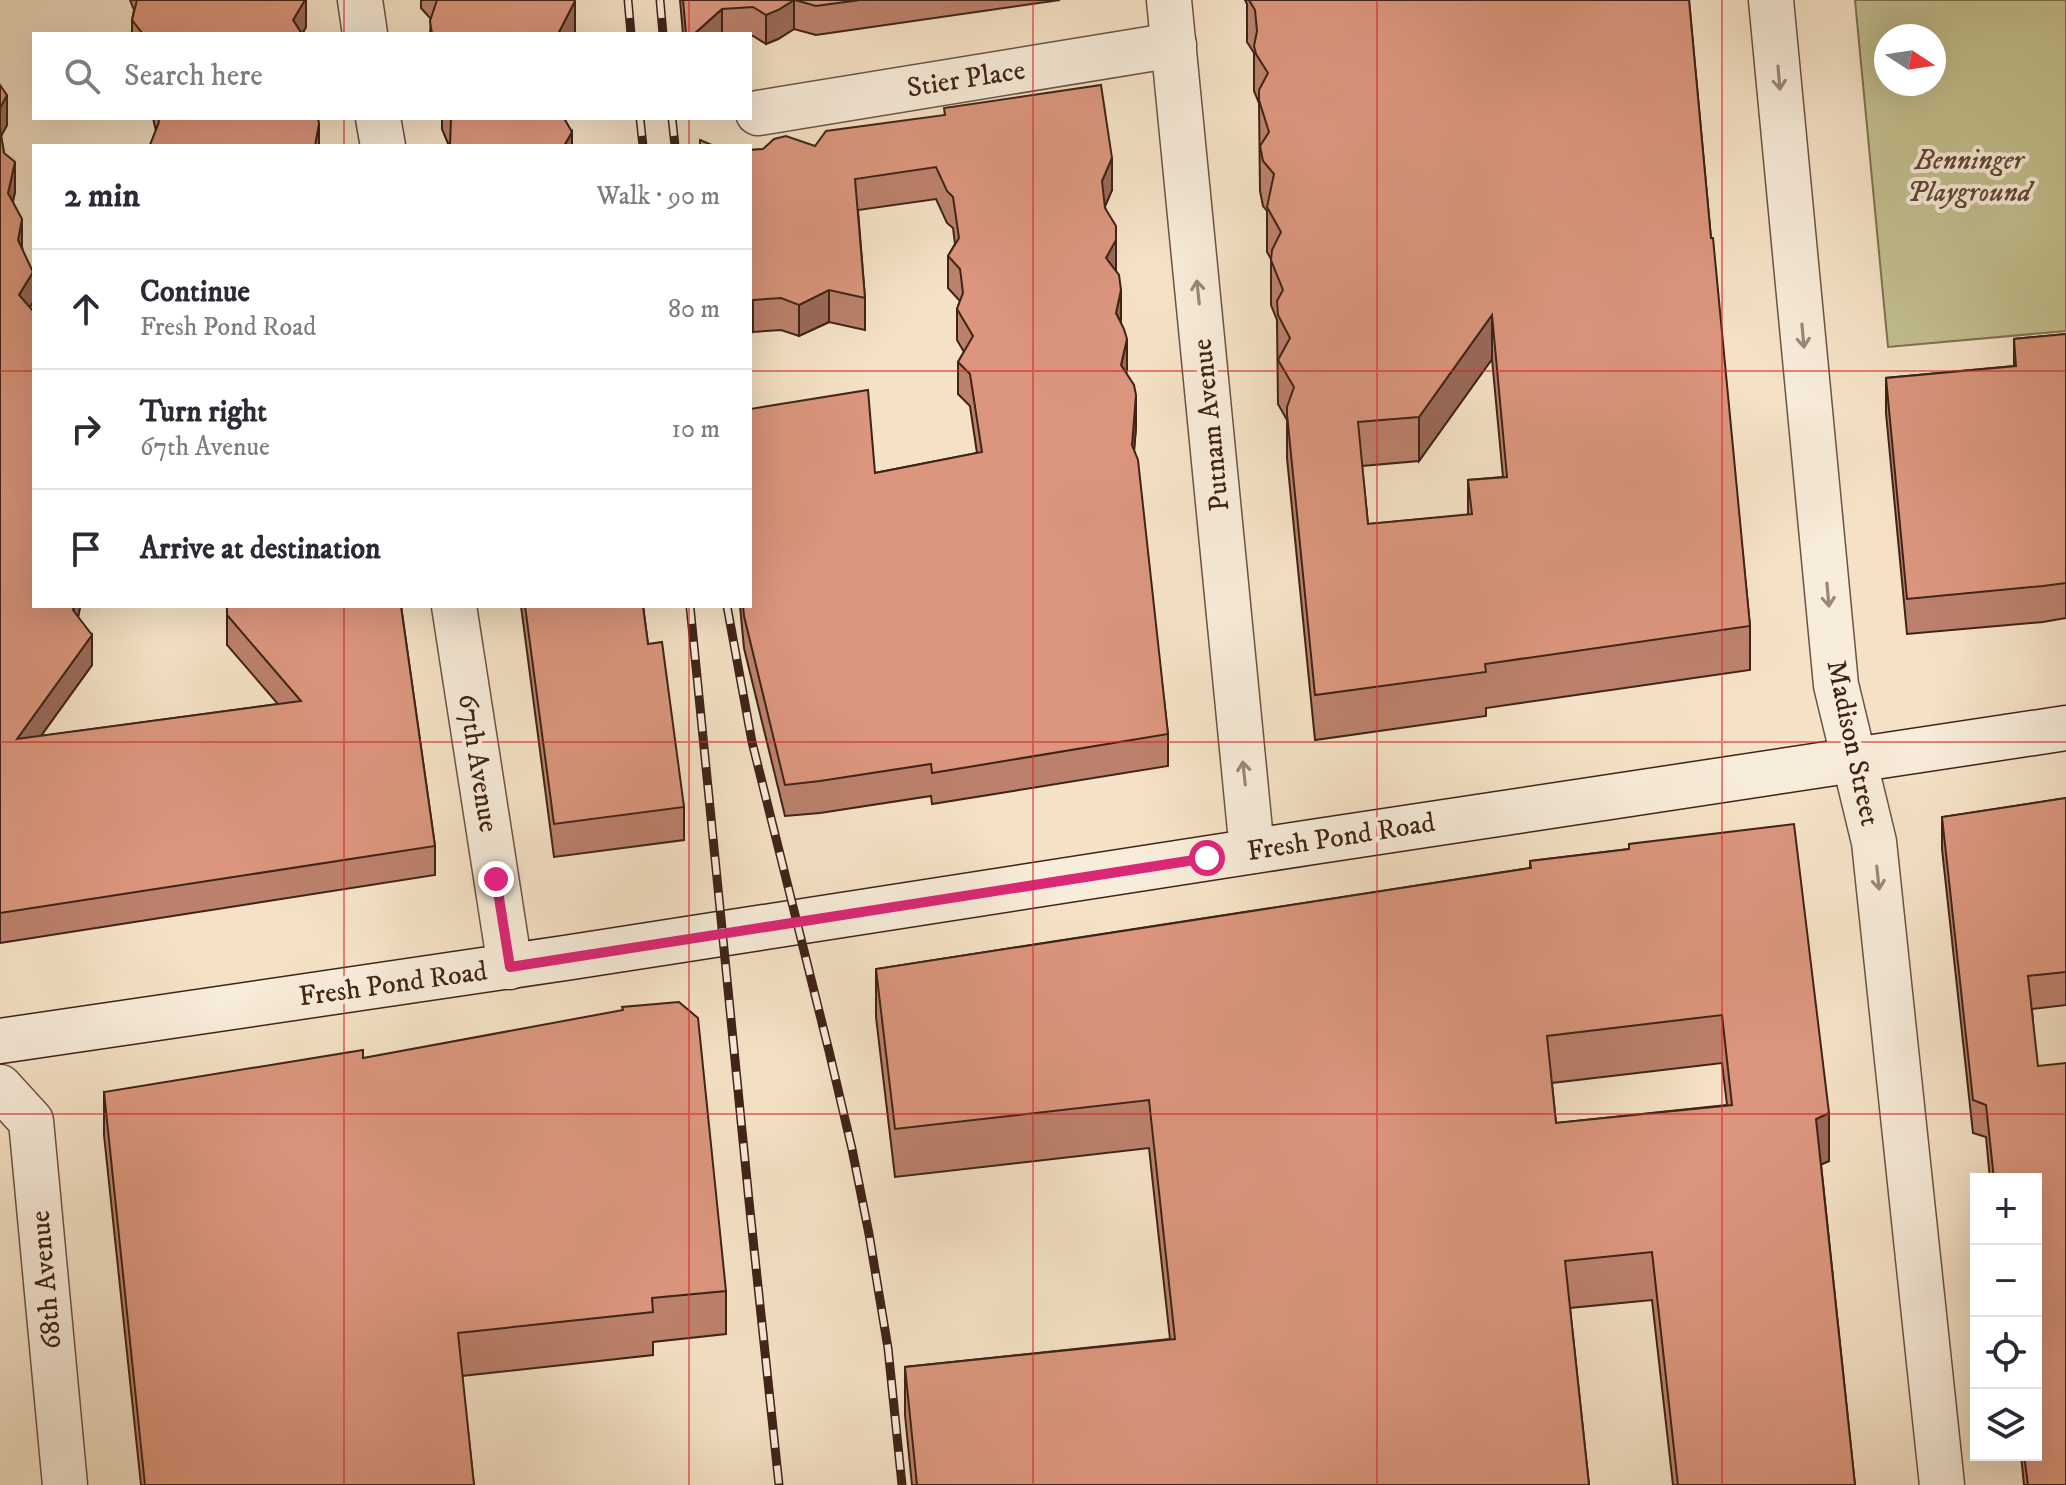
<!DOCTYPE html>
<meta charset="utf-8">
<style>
:root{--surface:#fff;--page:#f7f7f7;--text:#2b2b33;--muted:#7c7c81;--line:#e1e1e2}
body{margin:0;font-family:"IM FELL DW Pica",serif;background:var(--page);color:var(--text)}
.controls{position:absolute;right:24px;bottom:24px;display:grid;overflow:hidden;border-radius:0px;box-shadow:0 8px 32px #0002}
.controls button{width:72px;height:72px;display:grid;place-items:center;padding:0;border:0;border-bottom:2px solid var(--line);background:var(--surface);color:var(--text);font:40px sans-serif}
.compass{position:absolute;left:1874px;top:24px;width:72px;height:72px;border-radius:50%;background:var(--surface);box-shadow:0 8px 32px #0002;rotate:102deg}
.stop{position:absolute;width:24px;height:24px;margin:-18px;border:6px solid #db2777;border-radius:50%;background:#fff}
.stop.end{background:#db2777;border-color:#fff;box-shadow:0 2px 8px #0008}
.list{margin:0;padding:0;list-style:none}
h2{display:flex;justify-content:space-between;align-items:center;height:104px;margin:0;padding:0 32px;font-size:34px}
h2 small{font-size:26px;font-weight:400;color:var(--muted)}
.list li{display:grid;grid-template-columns:52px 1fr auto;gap:24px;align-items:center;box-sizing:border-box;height:120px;padding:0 32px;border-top:2px solid var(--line)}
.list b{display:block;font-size:30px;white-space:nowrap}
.list p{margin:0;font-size:26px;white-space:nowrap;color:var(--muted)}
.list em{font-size:26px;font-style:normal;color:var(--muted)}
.icon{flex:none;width:44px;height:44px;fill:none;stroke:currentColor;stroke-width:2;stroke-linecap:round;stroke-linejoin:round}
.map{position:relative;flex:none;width:2066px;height:1485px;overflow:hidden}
.search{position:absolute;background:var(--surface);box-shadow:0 8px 32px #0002;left:32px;top:32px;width:720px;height:88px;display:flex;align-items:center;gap:20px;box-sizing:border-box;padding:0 28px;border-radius:0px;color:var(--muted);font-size:30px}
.panel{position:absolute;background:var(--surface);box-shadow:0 8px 32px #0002;left:32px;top:144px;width:720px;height:464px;border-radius:0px}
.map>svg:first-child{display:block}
.green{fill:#c4c190;stroke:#827254;stroke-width:2;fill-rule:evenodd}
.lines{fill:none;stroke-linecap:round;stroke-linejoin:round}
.street-casing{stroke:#6c5343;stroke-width:47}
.secondary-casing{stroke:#3f2317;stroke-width:47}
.street{stroke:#f8ecda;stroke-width:44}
.secondary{stroke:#f8ecda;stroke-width:44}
.rail-casing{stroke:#3f2317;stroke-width:9}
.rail{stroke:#f8ecda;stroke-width:6;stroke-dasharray:18;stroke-linecap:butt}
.wall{fill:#bc816c;stroke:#3f2317;stroke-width:2;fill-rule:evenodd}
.shaded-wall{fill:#996958;stroke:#3f2317;stroke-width:2}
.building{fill:#db967d;stroke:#3f2317;stroke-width:2;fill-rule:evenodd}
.oneway{stroke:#9c8878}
.route{stroke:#db2777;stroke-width:10}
.grid{fill:none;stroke:#d62828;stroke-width:2;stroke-opacity:0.55}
.labels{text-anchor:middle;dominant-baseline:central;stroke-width:8;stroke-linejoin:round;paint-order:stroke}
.street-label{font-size:28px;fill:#3f2317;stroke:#f8ecda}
.park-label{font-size:28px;font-style:italic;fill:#604a35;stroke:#f8ecda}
</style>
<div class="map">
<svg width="2066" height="1485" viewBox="0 0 2066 1485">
<rect width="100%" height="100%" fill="#f5e2c6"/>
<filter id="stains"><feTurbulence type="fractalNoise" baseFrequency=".0025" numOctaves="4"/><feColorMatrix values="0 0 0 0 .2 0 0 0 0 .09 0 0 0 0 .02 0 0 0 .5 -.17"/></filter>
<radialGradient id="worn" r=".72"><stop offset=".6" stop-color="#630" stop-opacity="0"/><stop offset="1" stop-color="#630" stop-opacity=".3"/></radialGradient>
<path class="green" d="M1855,0h211v331l-178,16zM1886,36h48v48h-48z"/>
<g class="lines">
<defs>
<g id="street">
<polyline points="360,0 365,34"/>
<polyline points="1169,0 1252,851"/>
<polyline points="1771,0 1836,685 1874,842 1942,1485"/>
<polyline points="758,113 1174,45"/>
<polyline points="378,118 383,146"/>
<polyline points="454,606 510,967"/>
<polyline points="0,1087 31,1121 65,1485"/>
</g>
<polyline id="secondary" points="0,1041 565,958 1319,841 2066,728"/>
</defs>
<use href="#street" class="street-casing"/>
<use href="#secondary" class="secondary-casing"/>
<use href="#street" class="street"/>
<use href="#secondary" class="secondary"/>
<defs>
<g id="rail">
<polyline points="628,0 631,34"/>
<polyline points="660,0 663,34"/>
<polyline points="640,118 643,146"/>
<polyline points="672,118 675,146"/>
<polyline points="690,606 749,1201 779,1485"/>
<polyline points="727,606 752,742 829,1051 852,1149 869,1234 888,1348 902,1485"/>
</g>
</defs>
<use href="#rail" class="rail-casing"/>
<use href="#rail" class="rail"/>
</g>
<g class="wall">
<polygon points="130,0 306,0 306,27 302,34 132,34 132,20 134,10"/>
<polygon points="421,0 574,0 575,34 430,34 431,19 421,8"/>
<polygon points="680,0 1060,0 816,35 794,29 778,39 766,44 753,36 750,36 750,34 683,34"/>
<path d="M1245,0h444l22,238 39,388v44l-264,38v8l-171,24 -28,-282v-38l-9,-16 -1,-84 -6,-15v-46l-4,-7v-41l-4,-5 -3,-15 -1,-88 -5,-12v-38l-7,-11v-38zM1492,359l11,118 -35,3v35l-100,9 -6,-58 57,-5z"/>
<polygon points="0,85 7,125 1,136 4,153 15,192 13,201 33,302 30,307 34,606 80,606 78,617 92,665 41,736 278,704 227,645 227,608 225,606 401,606 435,846 435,875 0,943"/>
<polygon points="153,118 318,118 319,146 150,146 156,131"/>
<polygon points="442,118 564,118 572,146 449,146 442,129"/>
<polygon points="815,146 1112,190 1105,206 1116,271 1126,373 1136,427 1134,450 1168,734 1168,766 932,804 931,796 820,813 785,816 744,648 740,606 750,606 875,473 977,453 970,406 958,394 958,362 964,352 957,340 957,309 960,301 948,288 948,256 955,244 953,228 947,223 936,199 858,210 865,298 865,330 829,322 799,336 781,330 753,332 750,150"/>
<polygon points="2066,334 2066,618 2043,622 1907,634 1886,413 1886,378 2014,366 2014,339"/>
<polygon points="521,606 643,606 648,644 684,807 684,840 554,857"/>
<polygon points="2066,798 2066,1005 2032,1009 2066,1485 2024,1485 2021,1455 2036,1455 2036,1179 1990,1179 1986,1137 1973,1133 1942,849 1942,817"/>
<path d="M1629,849l200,312 -8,3 34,321h-182l-21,-185 -82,8 19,177h-677l-7,-70v-48l265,-28 -21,-191 -254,29 -19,-160v-48l654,-101v-7zM1722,1063l5,42 -171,18 -4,-40z"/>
<polygon points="104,1092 726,1291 726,1334 653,1342 653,1355 462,1376 474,1485 141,1485 104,1135"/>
</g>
<g class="shaded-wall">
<polygon points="305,0 306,0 306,27 302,34 293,20"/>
<polygon points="794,0 794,29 778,39 766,44 766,15"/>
<polygon points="575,1 575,34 558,34"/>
<polygon points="722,9 722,34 694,34"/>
<polygon points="7,95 7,125 0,138 0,108"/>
<polygon points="319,124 319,146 314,146"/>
<polygon points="572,132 572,146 564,146"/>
<polygon points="1112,158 1112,190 1102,213 1102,181"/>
<polygon points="15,162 15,192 8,222 8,193"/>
<polygon points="22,219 22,249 18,240"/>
<polygon points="1116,233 1116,272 1106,258"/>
<polygon points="33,272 33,302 19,325 19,295"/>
<polygon points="829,290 829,322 799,336 799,305"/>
<polygon points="1121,290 1121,322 1116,313"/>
<polygon points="753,300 753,332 750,334 750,302"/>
<polygon points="1492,315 1492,359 1419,461 1419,417"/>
<polygon points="1127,339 1127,370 1121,397 1121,365"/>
<polygon points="1136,395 1136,427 1132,477 1132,445"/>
<polygon points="74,606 80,606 80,608 73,640"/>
<polygon points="92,635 92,665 17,769 17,739"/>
<polygon points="1829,1113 1829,1161 1816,1167 1816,1119"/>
</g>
<g class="building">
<polygon points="137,0 305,0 293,20 302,34 143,34 132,20"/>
<polygon points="437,0 574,0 575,1 558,34 432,34 430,21"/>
<polygon points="683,0 794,0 778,10 766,15 753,7 722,9 694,34 686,34"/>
<polygon points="795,0 860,0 816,6"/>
<path d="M1249,0h440l22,238h2l37,388 -265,38 1,8 -171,23 -28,-281v-7l7,-20 -16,-27 12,-22 -12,-23 -1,-14 6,-11 -12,-30 1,-10 9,-18 -14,-25 7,-33 -11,-13 -3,-15 9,-14 -10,-32v-10l9,-17 -12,-19 -2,-8 3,-15 -2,-21zM1492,315l15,162 -39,3 4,34 -104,10 -10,-102 61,-5z"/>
<polygon points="0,85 7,95 0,108"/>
<polygon points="1101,85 1112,158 1102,181 1105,208 1116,226 1116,240 1106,258 1119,275 1121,290 1116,313 1124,329 1127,339 1121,365 1134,385 1136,395 1132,445 1138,460 1168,734 932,773 931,764 820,781 785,785 744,616 743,606 750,606 750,409 868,390 875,473 982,452 970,374 958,362 973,336 957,309 963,293 960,269 948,256 959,238 953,197 947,191 936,167 855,179 865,298 829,290 799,305 781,298 753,300 750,302 750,150 763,149 774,139 786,136 815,146 826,131 945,115 944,108"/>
<polygon points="158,118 318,118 319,124 315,146 151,146 150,145 159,122"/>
<polygon points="451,118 564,118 572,132 564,146 450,146"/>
<polygon points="0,129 4,153 15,162 8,193 22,219 18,240 33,272 19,295 34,312 34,606 74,606 73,610 92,635 17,739 301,701 227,615 227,606 401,606 435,846 0,913"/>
<polygon points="700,140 714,146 700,146"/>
<polygon points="2066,334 2066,583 2043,586 1907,599 1886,378 2016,366 2014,339"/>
<polygon points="525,606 643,606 648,644 662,642 684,807 554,824"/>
<polygon points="2066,798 2066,972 2028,976 2038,1066 2066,1063 2066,1485 2028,1485 2024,1455 2036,1455 2036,1179 1994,1179 1986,1105 1973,1100 1942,817"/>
<path d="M1794,824l35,289 -13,6 39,366h-177l-26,-233 -87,9 24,224h-672l-12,-118 270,-28 -26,-239 -254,29 -19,-160 655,-101 -1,-7 99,-12v-5zM1722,1015l10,90 -176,18 -9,-87z"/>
<polygon points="679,1002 698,1018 726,1291 652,1298 653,1312 458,1333 474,1485 145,1485 104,1092 363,1050 363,1058 623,1010 622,1007"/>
</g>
<defs><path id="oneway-shaft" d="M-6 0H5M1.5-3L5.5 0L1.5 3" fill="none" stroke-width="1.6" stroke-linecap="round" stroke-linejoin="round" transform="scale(2)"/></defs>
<g class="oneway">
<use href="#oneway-shaft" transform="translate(1779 78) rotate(85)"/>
<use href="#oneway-shaft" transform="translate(1198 292) rotate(-96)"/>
<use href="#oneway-shaft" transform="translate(1803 336) rotate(85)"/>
<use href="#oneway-shaft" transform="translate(1828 595) rotate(85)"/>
<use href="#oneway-shaft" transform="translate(1244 773) rotate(-96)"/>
<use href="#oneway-shaft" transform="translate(1878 878) rotate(84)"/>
</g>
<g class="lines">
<polyline class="route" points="496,879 510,967 1207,858"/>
</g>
<path class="grid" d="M344,0v34M689,0v34M1033,0v1485M1377,0v1485M1722,0v1485M344,118v28M689,118v28M0,371h34M750,371h1316M344,606v879M689,606v879M0,742h2066M0,1114h2066"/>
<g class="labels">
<g class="street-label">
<text transform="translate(966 79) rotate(-9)">Stier Place</text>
<text transform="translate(1211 425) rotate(-96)">Putnam Avenue</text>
<text transform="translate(1853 743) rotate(78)">Madison Street</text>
<text transform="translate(478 763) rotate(81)">67th Avenue</text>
<text transform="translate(1341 837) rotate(-9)">Fresh Pond Road</text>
<text transform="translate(393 984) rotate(-8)">Fresh Pond Road</text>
<text transform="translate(46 1280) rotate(-95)">68th Avenue</text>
</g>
<g class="park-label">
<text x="1969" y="160">Benninger<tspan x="1969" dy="32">Playground</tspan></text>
</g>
</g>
<rect width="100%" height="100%" filter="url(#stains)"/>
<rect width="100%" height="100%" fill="url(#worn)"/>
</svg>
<div class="controls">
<button>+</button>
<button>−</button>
<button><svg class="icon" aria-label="locate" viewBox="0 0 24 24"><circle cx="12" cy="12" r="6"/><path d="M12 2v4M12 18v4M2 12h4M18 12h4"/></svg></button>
<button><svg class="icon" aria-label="layers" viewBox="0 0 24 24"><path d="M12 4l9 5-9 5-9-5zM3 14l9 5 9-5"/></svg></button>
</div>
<svg class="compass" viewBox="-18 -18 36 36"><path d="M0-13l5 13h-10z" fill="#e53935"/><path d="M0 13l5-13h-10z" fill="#7c7c81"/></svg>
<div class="stop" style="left:1207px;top:858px"></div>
<div class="stop end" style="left:496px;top:879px"></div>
<div class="search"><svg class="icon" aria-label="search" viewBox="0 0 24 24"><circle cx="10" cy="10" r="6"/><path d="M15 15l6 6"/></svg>Search here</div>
<section class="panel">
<h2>2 min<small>Walk · 90 m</small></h2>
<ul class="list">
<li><svg class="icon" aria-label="ahead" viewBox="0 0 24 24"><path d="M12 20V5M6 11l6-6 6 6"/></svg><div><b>Continue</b><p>Fresh Pond Road</p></div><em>80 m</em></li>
<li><svg class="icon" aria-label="right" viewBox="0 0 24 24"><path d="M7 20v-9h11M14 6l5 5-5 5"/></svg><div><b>Turn right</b><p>67th Avenue</p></div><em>10 m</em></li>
<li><svg class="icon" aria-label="arrive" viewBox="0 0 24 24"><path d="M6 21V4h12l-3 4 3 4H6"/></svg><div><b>Arrive at destination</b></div></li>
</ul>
</section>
</div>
